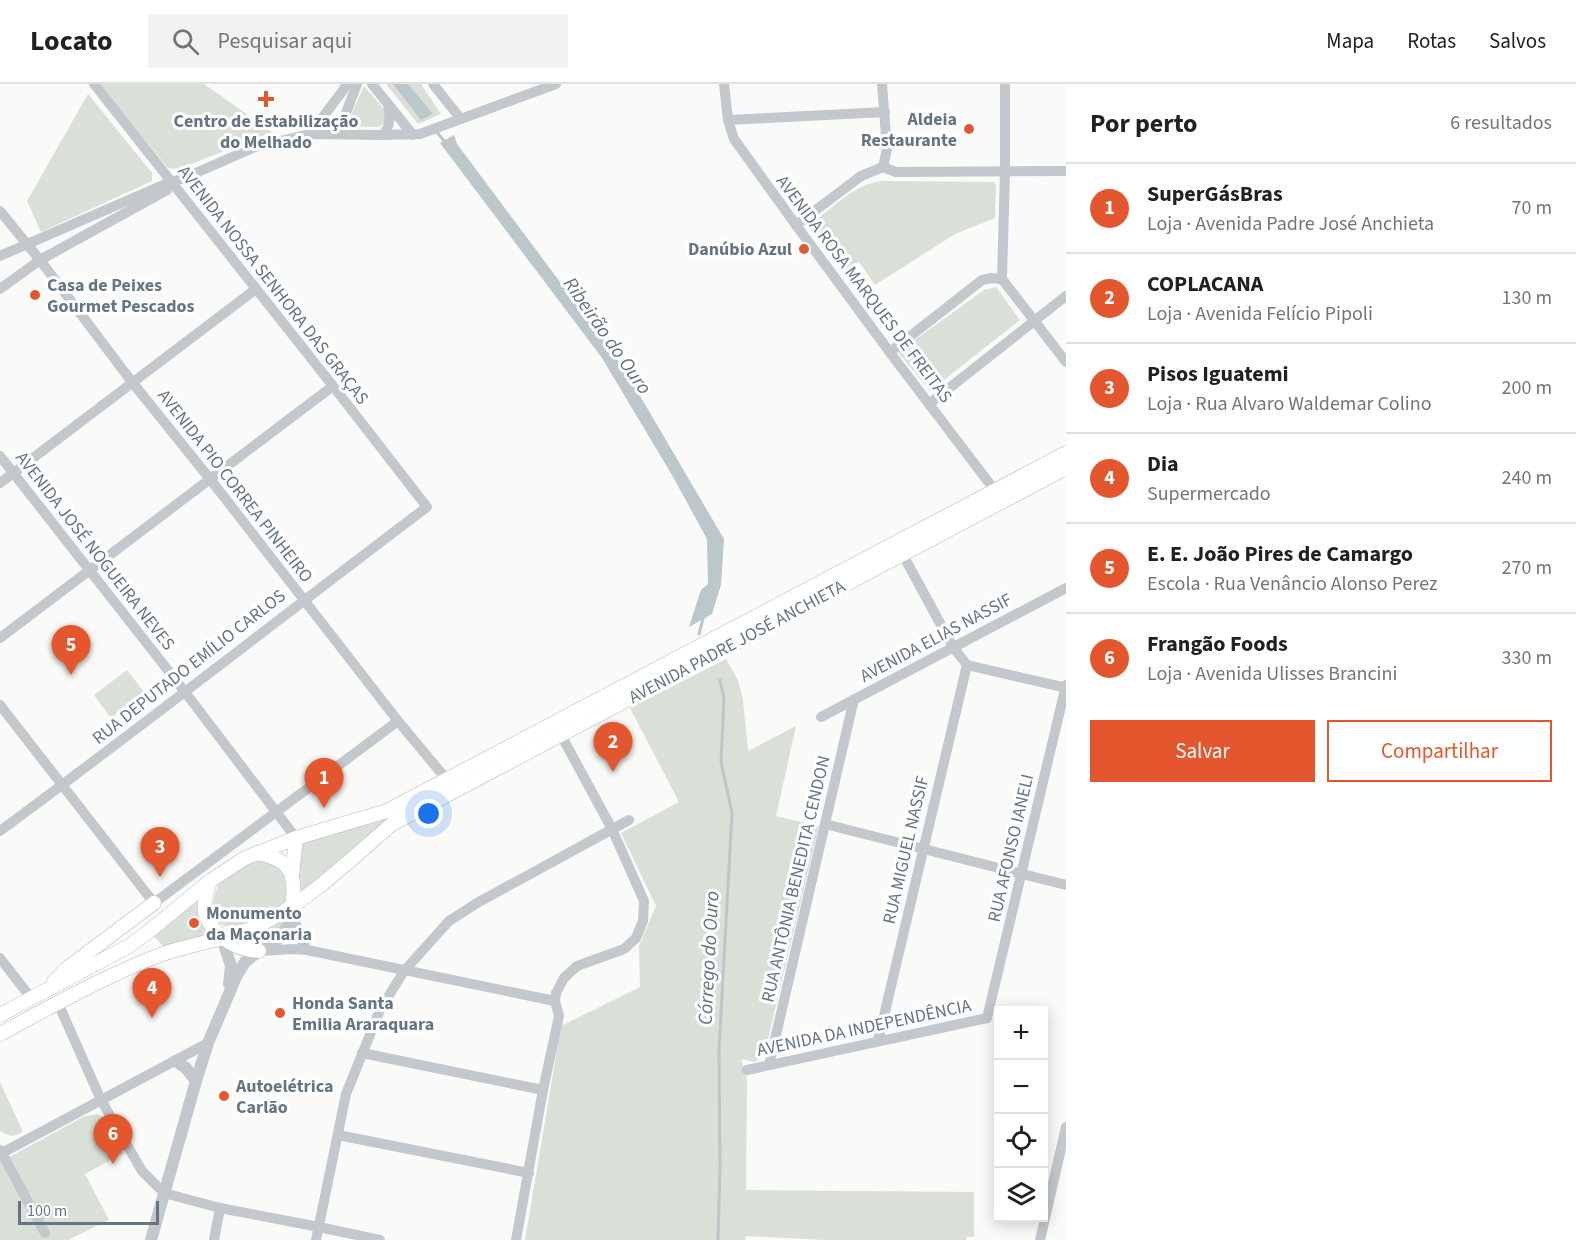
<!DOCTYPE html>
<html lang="pt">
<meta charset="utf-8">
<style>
:root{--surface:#fff;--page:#f2f2f2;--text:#202124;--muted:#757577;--line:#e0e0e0;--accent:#e4572e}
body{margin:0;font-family:"Source Sans 3",sans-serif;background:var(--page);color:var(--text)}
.controls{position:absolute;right:18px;bottom:18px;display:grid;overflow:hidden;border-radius:0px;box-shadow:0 3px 15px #0003}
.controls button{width:54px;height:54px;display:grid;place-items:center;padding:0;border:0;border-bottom:2px solid var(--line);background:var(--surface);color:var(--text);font:30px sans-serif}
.scale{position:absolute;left:18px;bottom:15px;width:141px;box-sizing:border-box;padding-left:6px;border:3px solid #657683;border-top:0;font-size:16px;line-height:21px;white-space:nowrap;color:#657683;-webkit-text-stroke:4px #fff;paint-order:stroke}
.you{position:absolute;left:429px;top:730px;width:21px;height:21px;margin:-15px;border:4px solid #fff;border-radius:50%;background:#1a73e8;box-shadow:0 0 0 9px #1a73e833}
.badge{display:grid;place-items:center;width:39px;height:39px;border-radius:50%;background:var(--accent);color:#fff;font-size:20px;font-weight:700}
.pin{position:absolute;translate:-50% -50px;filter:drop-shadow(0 2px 3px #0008)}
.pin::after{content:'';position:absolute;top:32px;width:21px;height:18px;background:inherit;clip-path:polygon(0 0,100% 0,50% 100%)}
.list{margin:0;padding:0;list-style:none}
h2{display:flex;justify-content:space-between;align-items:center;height:78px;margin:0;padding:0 24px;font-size:26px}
h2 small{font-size:20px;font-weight:400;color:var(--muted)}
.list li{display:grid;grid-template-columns:39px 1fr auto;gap:18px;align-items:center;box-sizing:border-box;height:90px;padding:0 24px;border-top:2px solid var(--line)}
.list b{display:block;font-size:22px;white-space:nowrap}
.list p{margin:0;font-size:20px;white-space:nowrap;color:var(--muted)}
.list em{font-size:20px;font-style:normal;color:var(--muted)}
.actions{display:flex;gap:12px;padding:18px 24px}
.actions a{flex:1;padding:14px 0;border:2px solid var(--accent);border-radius:0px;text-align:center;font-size:21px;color:var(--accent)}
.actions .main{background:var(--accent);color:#fff}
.icon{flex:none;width:33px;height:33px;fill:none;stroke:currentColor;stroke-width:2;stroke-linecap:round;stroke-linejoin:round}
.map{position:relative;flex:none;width:1066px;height:1156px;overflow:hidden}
header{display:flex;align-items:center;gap:36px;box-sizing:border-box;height:84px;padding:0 30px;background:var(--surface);border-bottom:2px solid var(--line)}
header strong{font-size:28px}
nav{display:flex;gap:33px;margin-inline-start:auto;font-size:21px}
.search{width:420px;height:54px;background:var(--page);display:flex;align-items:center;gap:15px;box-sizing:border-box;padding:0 21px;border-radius:0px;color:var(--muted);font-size:22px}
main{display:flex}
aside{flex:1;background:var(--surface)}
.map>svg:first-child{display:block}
.green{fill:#dadfd7}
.water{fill:#bbc7cb}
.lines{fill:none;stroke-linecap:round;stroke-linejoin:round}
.stream{stroke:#bbc7cb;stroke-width:3}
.secondary-casing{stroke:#b3babf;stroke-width:15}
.minor{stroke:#c3c8cc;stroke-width:10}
.tertiary{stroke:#c3c8cc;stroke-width:12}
.secondary{stroke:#fff;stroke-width:14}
.poi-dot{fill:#e4572e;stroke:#fff;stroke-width:2}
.labels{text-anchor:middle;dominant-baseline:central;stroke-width:6;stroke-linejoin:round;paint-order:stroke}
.poi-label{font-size:18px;font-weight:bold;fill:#657683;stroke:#fff;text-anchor:start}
.street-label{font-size:18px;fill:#657683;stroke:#fff}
.water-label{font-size:20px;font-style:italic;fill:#60757c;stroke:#fff}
</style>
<header>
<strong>Locato</strong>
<div class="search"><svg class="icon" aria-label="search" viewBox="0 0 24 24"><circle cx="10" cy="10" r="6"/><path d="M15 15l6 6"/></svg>Pesquisar aqui</div>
<nav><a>Mapa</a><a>Rotas</a><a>Salvos</a></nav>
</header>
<main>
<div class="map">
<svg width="1066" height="1156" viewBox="0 0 1066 1156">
<rect width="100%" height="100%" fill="#fafaf8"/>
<g class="green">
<polygon points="99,0 204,0 272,48 179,85 168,84"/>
<polygon points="386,0 421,0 441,30 418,40"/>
<polygon points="364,2 383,24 386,29 384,39 379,43 349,42 348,38"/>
<polygon points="88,10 152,89 152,97 41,148 27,117"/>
<path d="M882,97l112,1 2,3 -1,33 -40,16 -80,51 -16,-23 -16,10 -31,-40c-2,-6 1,-9 5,-13 20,-15 39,-35 65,-38z"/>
<polygon points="996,203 1020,236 930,307 898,268 984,206"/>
<polygon points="987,416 403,731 299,813 298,760 358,742"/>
<polygon points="726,575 738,596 743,616 748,667 796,642 776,732 819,742 765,967 761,974 755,978 741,975 747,994 746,1106 974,1108 974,1153 966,1153 966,1156 826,1156 746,1152 745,1156 525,1156 561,942 640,903 639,862 656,822 621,749 679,718 630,624"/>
<polygon points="127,586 144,608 111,634 94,611"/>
<polygon points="261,776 278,781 288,797 286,816 284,821 268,832 237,843 224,842 216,836 212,828 214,812 220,797 230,789 255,777"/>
<path d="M197,815c-1,16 3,26 14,37l-47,12 -11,-13z"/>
<path d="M285,835c-16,24 -19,29 -48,21z"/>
<path d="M0,998l23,50c-9,5 -14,5 -23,-1z"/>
<path d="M97,1030c16,7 19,24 26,39l-38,21 24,46 -41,20h-68v-78l85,-46z"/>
</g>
<g class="water">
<polygon points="393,0 408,0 433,30 421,36"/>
<polygon points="454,51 457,60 613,269 633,300 724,455 721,501 712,530 689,543 701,506 708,500 707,455 672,391 602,274 440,59"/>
</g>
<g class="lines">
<g class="stream">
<polyline points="436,47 445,58"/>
<polyline points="699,550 704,531"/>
<polyline points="718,1156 720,1086 719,966 732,729 721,678 724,615 720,596"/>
</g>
<defs>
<g id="secondary">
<path d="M257,769c34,6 40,21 35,54"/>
<polyline points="292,792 296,754"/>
<path d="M210,797c-3,10 -7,21 -5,32 1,6 5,11 9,16 12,14 26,21 45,22"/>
<polyline points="54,897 66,885 154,819"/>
<polyline points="0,931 129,862 147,849 210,797 245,774 296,754 387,727 1066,369"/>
<path d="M0,950c52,-28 105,-58 160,-79 36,-13 76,-16 109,-35 46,-25 83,-62 123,-96l674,-356"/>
</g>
</defs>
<use href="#secondary" class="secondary-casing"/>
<g class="minor">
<polyline points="372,0 413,51"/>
<polyline points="433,0 460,34"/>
<polyline points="724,0 728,36 734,55 796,141 894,274 999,412"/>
<polyline points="882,0 887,65 883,83"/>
<polyline points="728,36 885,28"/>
<polyline points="310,50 341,9 347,0"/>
<polyline points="338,50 357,0"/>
<path d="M383,51c8,-10 7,-18 5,-30"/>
<polyline points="883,83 896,88 1066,87"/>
<polyline points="0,127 40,176 132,298 210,395 398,637 447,696"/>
<polyline points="796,141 861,92 883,83"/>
<polyline points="0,172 170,98 182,95 255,63 310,50 383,51 420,50 556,0"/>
<polyline points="1002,195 1005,88 1005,0"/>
<polyline points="1002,195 1066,278"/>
<polyline points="0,205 40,176 167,106"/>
<polyline points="890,268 982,196 991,194 1002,195"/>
<polyline points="929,320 1066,212"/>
<polyline points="0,372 185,608 296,754"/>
<polyline points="0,399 256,205"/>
<polyline points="903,471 953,563 967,581"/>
<polyline points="0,554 333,302"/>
<polyline points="967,581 1066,604"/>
<polyline points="0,621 154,819 398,637"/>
<polyline points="821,633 1066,504"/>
<polyline points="825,740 1066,801"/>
<path d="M0,747c144,-106 284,-216 427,-324l-94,-121 -239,-302"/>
<path d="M293,827c3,15 5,26 14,39"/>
<polyline points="261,867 292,865 307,866 555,917"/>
<polyline points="0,874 31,914"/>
<polyline points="58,919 101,1016 142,1087 164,1109 220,1124 319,1143 380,1156"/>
<polyline points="878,957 967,581"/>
<polyline points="362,969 543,1006"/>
<polyline points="769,981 854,615"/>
<polyline points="747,986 987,934 1066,601"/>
<polyline points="338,1051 529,1089"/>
<polyline points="0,1066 45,1149"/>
<polyline points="0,1070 208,959"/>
<polyline points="214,1156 220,1124"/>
<polyline points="316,1156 346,1010 380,926 404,887 449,837 477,819 629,736"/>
<polyline points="516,1156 543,1006 559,932 555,917 556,909 564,894 577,882 624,865 636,854 643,837 644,817 612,745 561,651"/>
<polyline points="1040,1156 1066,1043"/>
</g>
<g class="tertiary">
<polyline points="222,854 231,882 229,900"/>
<polyline points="176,977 186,984 196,997"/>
<polyline points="151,1156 196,997 208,959 237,891 245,878 259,867 269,862 278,855 289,840 292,823"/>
</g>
<use href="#secondary" class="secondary"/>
</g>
<g class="poi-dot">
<path d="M263 6h6v6h6v6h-6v6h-6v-6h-6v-6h6z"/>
<circle cx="969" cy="45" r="6"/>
<circle cx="804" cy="165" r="6"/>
<circle cx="35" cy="211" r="6"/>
<circle cx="194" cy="839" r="6"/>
<circle cx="280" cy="929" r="6"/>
<circle cx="224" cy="1012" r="6"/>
</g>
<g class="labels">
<g class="poi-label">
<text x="957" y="35" text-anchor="end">Aldeia<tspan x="957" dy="21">Restaurante</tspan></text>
<text x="266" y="37" text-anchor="middle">Centro de Estabilização<tspan x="266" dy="21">do Melhado</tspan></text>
<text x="792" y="165" text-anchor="end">Danúbio Azul</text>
<text x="47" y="201">Casa de Peixes<tspan x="47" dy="21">Gourmet Pescados</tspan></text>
<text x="206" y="829">Monumento<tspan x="206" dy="21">da Maçonaria</tspan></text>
<text x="292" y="919">Honda Santa<tspan x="292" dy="21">Emilia Araraquara</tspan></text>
<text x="236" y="1002">Autoelétrica<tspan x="236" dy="21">Carlão</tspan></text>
</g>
<g class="street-label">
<text transform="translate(273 201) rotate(52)">AVENIDA NOSSA SENHORA DAS GRAÇAS</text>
<text transform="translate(864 205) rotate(53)">AVENIDA ROSA MARQUES DE FREITAS</text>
<text transform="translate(235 402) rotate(52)">AVENIDA PIO CORREA PINHEIRO</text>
<text transform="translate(95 467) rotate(52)">AVENIDA JOSÉ NOGUEIRA NEVES</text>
<text transform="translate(936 554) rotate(-28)">AVENIDA ELIAS NASSIF</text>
<text transform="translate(737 558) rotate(-28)">AVENIDA PADRE JOSÉ ANCHIETA</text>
<text transform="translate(189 583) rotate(-38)">RUA DEPUTADO EMÍLIO CARLOS</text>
<text transform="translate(1011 764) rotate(-77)">RUA AFONSO IANELI</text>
<text transform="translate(906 766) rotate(-77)">RUA MIGUEL NASSIF</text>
<text transform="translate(796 795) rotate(-77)">RUA ANTÔNIA BENEDITA CENDON</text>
<text transform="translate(864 944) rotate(-12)">AVENIDA DA INDEPENDÊNCIA</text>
</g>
<g class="water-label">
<text transform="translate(607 252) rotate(55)">Ribeirão do Ouro</text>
<text transform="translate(709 874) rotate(-87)">Córrego do Ouro</text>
</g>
</g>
</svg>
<div class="controls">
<button>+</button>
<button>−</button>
<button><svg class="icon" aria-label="locate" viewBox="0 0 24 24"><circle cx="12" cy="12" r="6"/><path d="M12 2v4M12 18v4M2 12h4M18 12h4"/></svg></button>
<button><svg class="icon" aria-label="layers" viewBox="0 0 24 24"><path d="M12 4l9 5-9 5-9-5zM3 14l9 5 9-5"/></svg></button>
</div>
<div class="scale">100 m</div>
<div class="you"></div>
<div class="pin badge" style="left:324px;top:724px">1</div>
<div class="pin badge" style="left:613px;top:688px">2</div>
<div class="pin badge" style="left:160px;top:793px">3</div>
<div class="pin badge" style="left:152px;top:934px">4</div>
<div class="pin badge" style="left:71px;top:591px">5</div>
<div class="pin badge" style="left:113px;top:1080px">6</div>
</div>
<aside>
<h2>Por perto<small>6 resultados</small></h2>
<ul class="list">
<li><span class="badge">1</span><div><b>SuperGásBras</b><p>Loja · Avenida Padre José Anchieta</p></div><em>70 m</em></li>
<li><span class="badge">2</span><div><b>COPLACANA</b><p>Loja · Avenida Felício Pipoli</p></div><em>130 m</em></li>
<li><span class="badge">3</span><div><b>Pisos Iguatemi</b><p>Loja · Rua Alvaro Waldemar Colino</p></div><em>200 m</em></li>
<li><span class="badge">4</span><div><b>Dia</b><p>Supermercado</p></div><em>240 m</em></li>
<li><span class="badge">5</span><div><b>E. E. João Pires de Camargo</b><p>Escola · Rua Venâncio Alonso Perez</p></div><em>270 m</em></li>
<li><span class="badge">6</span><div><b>Frangão Foods</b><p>Loja · Avenida Ulisses Brancini</p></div><em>330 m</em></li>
</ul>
<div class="actions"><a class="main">Salvar</a><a>Compartilhar</a></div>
</aside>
</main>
